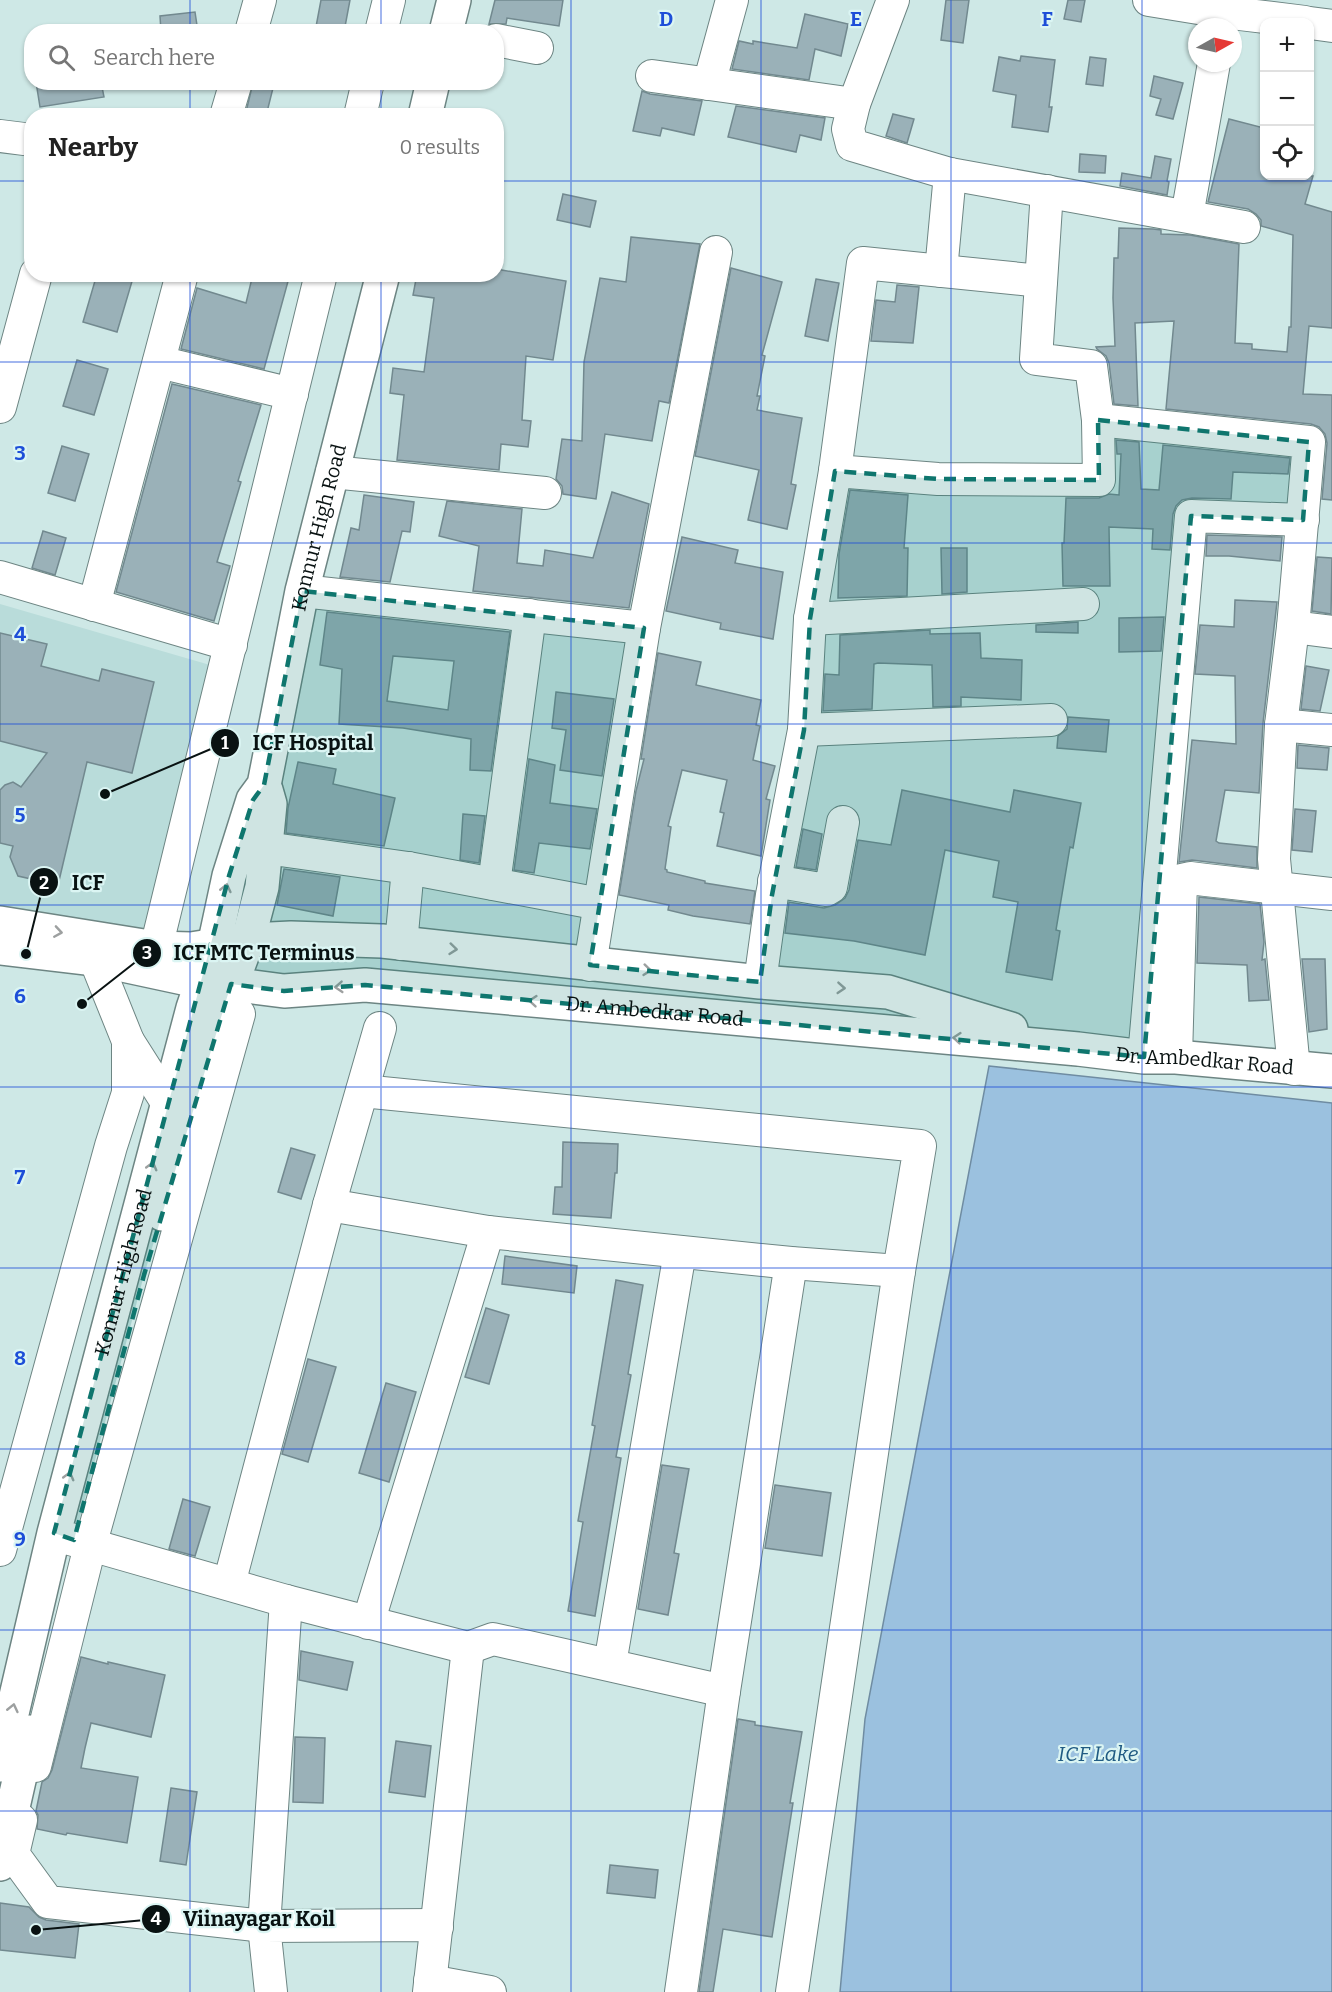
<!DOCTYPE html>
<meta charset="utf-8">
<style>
:root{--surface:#fff;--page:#f2f2f2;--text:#222;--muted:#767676;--line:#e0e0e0}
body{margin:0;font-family:Bitter,serif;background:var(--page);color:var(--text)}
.controls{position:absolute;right:18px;top:18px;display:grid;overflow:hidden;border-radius:12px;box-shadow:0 2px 4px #0004}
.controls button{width:54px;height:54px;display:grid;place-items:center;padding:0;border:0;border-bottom:2px solid var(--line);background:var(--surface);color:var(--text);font:30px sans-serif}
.compass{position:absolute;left:1188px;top:18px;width:54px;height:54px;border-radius:50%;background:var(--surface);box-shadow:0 2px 4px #0004;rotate:82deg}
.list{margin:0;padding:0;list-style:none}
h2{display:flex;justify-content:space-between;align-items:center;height:78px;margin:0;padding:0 24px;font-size:26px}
h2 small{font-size:20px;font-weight:400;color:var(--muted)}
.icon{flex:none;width:33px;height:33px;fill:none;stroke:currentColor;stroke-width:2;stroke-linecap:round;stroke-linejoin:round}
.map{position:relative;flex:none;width:1332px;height:1992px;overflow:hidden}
.search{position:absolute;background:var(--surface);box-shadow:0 2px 4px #0004;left:24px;top:24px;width:480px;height:66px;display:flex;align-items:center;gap:15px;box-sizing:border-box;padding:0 21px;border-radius:24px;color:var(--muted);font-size:22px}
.panel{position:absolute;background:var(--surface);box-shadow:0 2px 4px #0004;left:24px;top:108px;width:480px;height:174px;border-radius:24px}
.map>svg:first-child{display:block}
.built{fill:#b9dcda}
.water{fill:#9bc1df;stroke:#6f8ca2;stroke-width:1.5}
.building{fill:#9ab1b8;stroke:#72898f;stroke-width:1.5;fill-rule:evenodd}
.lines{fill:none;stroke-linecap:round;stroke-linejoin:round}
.minor-casing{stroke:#6d8583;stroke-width:34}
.major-casing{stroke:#6d8583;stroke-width:36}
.minor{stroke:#fff;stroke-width:32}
.major{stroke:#fff;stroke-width:33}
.oneway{stroke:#9da0a0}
.marked{fill:#0f766e;fill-opacity:0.2;stroke:#0f766e;stroke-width:4.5;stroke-dasharray:12 8;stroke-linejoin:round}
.grid{fill:none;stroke:#1d4ed8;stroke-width:1.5;stroke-opacity:0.55}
.labels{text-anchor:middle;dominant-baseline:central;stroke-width:4.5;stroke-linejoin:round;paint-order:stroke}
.street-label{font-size:20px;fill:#091212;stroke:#dbf5f3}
.water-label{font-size:21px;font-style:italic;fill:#205b83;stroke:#dbf5f3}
.grid-label{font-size:20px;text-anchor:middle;font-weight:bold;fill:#1d4ed8;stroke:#dbf5f3;stroke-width:4.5;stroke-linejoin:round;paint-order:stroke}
.leader{fill:none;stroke:#091212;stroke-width:2}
.callout-dot{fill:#091212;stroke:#dbf5f3;stroke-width:2}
.mark-label{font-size:18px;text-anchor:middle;font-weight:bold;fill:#fff}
.callout-label{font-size:21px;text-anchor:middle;font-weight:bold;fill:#091212;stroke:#dbf5f3;stroke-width:4.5;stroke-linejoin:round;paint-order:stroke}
</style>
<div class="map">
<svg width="1332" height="1992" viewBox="0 0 1332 1992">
<rect width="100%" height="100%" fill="#cee8e6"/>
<polygon class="built" points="0,604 241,674 171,942 0,914"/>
<polygon class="water" points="989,1066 1332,1103 1332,1992 840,1992 865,1719"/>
<g class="building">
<polygon points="321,0 350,0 344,32 315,32"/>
<polygon points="495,0 563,0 559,26 507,18 506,24 489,24"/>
<polygon points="946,0 969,0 963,43 941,40"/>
<polygon points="1068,0 1085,0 1081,22 1064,19"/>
<polygon points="195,12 198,32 161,32 160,16"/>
<polygon points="805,14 848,24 841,56 815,49 809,80 732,69 739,41 753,44 753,41 797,48"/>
<polygon points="1021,56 1055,60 1049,107 1052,107 1048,132 1012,127 1016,95 993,91 999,57 1020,61"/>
<polygon points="1090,57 1106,59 1103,86 1086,84"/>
<polygon points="1154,76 1183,83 1173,119 1156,115 1161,99 1150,96"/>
<polygon points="36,82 101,82 104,97 40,107"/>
<polygon points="253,83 273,88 266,116 245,116"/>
<polygon points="642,91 650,94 702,101 694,135 662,128 660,136 633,131"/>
<polygon points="736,106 825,118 821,140 800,135 796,152 728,137"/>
<polygon points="893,114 914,119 907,143 886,136"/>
<polygon points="1229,119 1264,128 1264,176 1313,176 1305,204 1332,212 1332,328 1309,326 1303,394 1332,395 1332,500 1322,499 1327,443 1325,434 1319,427 1311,424 1166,409 1174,321 1135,323 1138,406 1114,404 1109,363 1106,356 1097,349 1096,347 1115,346 1113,298 1114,258 1118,258 1119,228 1153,229 1161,230 1161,234 1190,235 1239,244 1235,343 1252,344 1252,349 1287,352 1289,327 1291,327 1293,235 1261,226 1261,220 1256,214 1248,209 1208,202"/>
<polygon points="1080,154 1106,156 1105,173 1079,172"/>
<polygon points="1155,156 1171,159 1167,181 1169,182 1167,195 1120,186 1122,173 1151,178"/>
<polygon points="563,194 596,201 590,227 557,220"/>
<polygon points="631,237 700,244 669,403 659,401 652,441 605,434 596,499 563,494 562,486 556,479 562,439 582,441 584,362 600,278 626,282"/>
<polygon points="731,268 782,282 762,355 765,356 757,396 760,396 757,410 802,418 791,484 796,485 787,529 748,520 759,470 695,456"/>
<polygon points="496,269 566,281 553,360 526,356 522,420 531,421 528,447 501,444 499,470 397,460 404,395 390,393 393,368 424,372 434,298 413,295 417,274 496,274"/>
<polygon points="97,274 122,274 133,278 117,332 83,322"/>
<polygon points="253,274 290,274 264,369 181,349 197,288 246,303"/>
<polygon points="816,279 839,283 828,341 805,336"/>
<polygon points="897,285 919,287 913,343 871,341 876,300 895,302"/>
<polygon points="77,360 108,369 94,415 63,406"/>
<polygon points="172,384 261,405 238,481 241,482 217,562 230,566 214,621 116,592"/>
<polygon points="1116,440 1139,442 1141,489 1159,490 1163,445 1290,458 1288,474 1233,472 1231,499 1192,498 1182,500 1176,506 1173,514 1170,550 1152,549 1153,529 1109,527 1110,586 1063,586 1062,543 1064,543 1066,498 1099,498 1109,494 1119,495 1121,454 1117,454"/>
<polygon points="62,446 89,454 75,501 48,493"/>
<polygon points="850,490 908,495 904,548 908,548 907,596 838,598 839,554"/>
<polygon points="612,492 649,504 629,608 473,591 479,546 439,536 447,501 522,509 517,563 543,566 545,550 593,558"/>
<polygon points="364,495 414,502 410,532 402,531 390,582 340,577 351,528 359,530"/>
<polygon points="43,531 66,538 55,575 32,568"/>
<polygon points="1207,535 1282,537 1280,561 1229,556 1206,556"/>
<polygon points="682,537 738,550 735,563 783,572 773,639 720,629 721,623 666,611"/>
<polygon points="941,548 967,548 967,592 942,594"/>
<polygon points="1317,557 1332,558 1331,614 1312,611"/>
<polygon points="1235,600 1277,602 1263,723 1259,793 1225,790 1216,841 1219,843 1257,847 1257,868 1192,860 1179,862 1192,740 1236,744 1235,676 1195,674 1200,625 1234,627"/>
<path d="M327,612l183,20 -19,139 -21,-1 1,-31 -68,-11 -64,-4 3,-55 -22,-4zM393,656l61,5 -6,49 -61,-9z"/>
<polygon points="1164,617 1161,651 1119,652 1119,618"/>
<polygon points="1078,622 1078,633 1036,632 1036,625"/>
<polygon points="930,630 930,634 980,633 981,658 1022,660 1021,700 961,697 961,706 933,707 932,665 878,663 874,664 872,709 823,711 825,674 839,675 840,635"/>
<polygon points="0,633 47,644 41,666 99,681 102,669 154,682 132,773 87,762 58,885 18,876 10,857 13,846 0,843 0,790 5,785 13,782 21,787 47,753 0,741"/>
<polygon points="658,653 701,662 696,685 761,700 756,725 760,726 753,760 775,766 766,799 770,800 761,856 717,846 724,813 720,812 727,780 682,770 668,826 671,827 665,869 667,870 667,872 705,881 705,883 755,891 750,924 693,916 668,910 669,905 619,895 636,791 644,759 641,759"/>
<polygon points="1306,666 1329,670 1320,711 1301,709"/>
<polygon points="556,692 614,699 602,776 560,770 566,730 552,728"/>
<polygon points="1068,717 1109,720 1106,752 1057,748 1058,736 1067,729"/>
<polygon points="1298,745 1329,748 1327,770 1297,768"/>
<polygon points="529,759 555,765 550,803 597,809 590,849 539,843 534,873 514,870"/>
<polygon points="298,762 336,769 333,784 395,798 384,846 286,833 288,808"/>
<polygon points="902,790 1010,812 1014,790 1081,803 1073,848 1070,847 1056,930 1060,931 1052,980 1006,972 1018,902 993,897 999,861 945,850 925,955 854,941 785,933 789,902 824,908 835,905 845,898 849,890 858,840 891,845"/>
<polygon points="1295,809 1316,811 1312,852 1292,850"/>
<polygon points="463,814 485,816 479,863 460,860"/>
<polygon points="803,829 822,834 816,870 796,867"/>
<polygon points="284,869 340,877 333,916 277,905"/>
<polygon points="1199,897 1260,904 1264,942 1262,960 1265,959 1269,1000 1249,1001 1247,965 1197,963"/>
<polygon points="1302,959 1325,959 1327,1029 1309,1032"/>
<polygon points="563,1142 618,1144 617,1173 615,1173 611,1218 553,1214 555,1187 562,1187"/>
<polygon points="291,1148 315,1155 301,1199 278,1192"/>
<polygon points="505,1256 577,1266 574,1293 502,1284"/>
<polygon points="616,1280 643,1285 628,1374 631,1375 616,1457 621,1458 595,1616 568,1611 583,1522 578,1521 595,1426 592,1425"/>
<polygon points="486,1308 509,1315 489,1384 465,1377"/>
<polygon points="308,1359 336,1367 308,1462 282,1454"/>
<polygon points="386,1383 416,1392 389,1482 359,1473"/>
<polygon points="662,1465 689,1469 674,1553 679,1554 668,1615 638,1609"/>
<polygon points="775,1485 831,1493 822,1556 765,1548"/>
<polygon points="183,1499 210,1507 195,1556 169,1549"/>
<polygon points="301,1651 353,1662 347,1690 299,1680"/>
<polygon points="81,1657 108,1664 108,1662 165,1675 151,1737 91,1723 85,1748 81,1768 138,1777 127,1843 67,1833 66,1835 37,1829 38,1815 36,1811 42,1782 48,1778 52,1770"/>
<polygon points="738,1719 755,1722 755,1725 802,1732 790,1803 793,1803 772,1937 723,1929 713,1992 699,1992"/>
<polygon points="295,1737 325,1738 323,1803 293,1802"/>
<polygon points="396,1741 431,1746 425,1797 389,1792"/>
<polygon points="171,1788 197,1792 186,1865 160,1861"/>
<polygon points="610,1865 658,1870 655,1898 607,1893"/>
<polygon points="0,1903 29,1907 39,1917 46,1920 79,1924 75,1958 0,1950"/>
</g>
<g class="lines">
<defs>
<g id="minor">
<polyline points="893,0 854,104 848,129 852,145 950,174 1244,227"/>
<polyline points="1149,0 1223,12 1305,22"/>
<polyline points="1310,23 1332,26"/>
<polyline points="251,32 260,0"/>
<polyline points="381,32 389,0"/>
<polyline points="496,40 537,48"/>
<polyline points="652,76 854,104"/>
<polyline points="709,84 732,0"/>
<polyline points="226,116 236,82"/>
<polyline points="360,116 368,82"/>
<polyline points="0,136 32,140"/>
<polyline points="1187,216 1214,63"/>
<polyline points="941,271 950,174"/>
<polyline points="159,362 292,394"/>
<polyline points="0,407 36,274"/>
<polyline points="1098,420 1309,442 1293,627 1281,725 1274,859 1294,1069"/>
<polyline points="835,471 863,263 1041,281"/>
<polyline points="332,472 545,493"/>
<polyline points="0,577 231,645"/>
<polyline points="302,591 644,628"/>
<polyline points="94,605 182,274"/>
<polyline points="810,619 1083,604"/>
<polyline points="1293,627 1332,632"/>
<polyline points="1281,725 1332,730"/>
<polyline points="804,730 1051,720"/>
<polyline points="266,848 408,868 600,904"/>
<polyline points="774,881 826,890 831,887 843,822"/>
<polyline points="494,884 530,615"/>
<polyline points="401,944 408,868"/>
<polyline points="156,948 321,274"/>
<polyline points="590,965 644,628 716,252"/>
<polyline points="760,982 772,895 804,730 810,619 835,471 938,479 1099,480 1098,420 1091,366 1036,359 1047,191"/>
<polyline points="128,1041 168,1104"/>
<polyline points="1144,1057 1191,516 1303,520"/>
<polyline points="1176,1057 1181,880 1190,878 1206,880 1332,894"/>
<polyline points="362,1091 920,1146 899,1271 792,1992"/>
<polyline points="329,1205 488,1232 791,1263 899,1271"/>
<polyline points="70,1539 286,1601 468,1648 493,1639 724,1691"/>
<polyline points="0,1550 111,1146 128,1093 128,1041 95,959"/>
<polyline points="229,1584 329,1205 380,1028"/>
<polyline points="368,1623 488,1232"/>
<polyline points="610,1664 680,1252"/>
<polyline points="35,1766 90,1546 239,1014"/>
<polyline points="21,1820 13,1854 48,1902 264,1926 286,1601"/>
<polyline points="430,1981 490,1992"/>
<polyline points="271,1992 264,1926 436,1925 437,1927"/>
<polyline points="429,1992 468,1648"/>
<polyline points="681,1992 724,1691 791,1263"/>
</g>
<g id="major">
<polyline points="446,32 454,0"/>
<polyline points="425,116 433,82"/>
<polyline points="0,923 156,948 191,949 248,940 291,938 382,941 760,982 888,992 1011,1029"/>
<path id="s1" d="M0,948l95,11 107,23 29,2 53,7 81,-6 713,64 66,8h32l156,14"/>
<polyline points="162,1214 221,1012 248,940 262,887 270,804 266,790"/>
<path id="s2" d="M0,1765l54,-232 139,-525 21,-62 15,-70 24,-76 11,-15 38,-194 81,-317"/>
<polyline points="0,1864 30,1732"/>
</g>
</defs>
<use href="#minor" class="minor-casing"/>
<use href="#major" class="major-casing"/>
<use href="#minor" class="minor"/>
<use href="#major" class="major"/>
</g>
<defs><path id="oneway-chevron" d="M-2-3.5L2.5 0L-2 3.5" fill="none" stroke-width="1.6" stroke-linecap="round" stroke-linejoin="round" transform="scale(1.5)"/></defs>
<g class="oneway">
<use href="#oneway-chevron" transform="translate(226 888) rotate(-77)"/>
<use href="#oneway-chevron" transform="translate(58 932) rotate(9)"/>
<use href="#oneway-chevron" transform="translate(453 949) rotate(6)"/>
<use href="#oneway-chevron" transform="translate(647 970) rotate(6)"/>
<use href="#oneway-chevron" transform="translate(339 987) rotate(176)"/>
<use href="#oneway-chevron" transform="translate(841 988) rotate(4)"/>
<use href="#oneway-chevron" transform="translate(533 1001) rotate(-175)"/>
<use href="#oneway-chevron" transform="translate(957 1038) rotate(-175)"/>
<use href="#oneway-chevron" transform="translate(152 1166) rotate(-75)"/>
<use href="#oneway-chevron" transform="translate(69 1476) rotate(-75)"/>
<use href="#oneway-chevron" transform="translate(13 1708) rotate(-77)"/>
</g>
<path class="marked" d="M1098,420l211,22 -6,78 -112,-4 -47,541 -779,-72 -81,6 -53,-7 -87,291 -70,265 -20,-7 175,-657 24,-76 11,-15 38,-194 342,37 -54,337 170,17 12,-87 32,-165 6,-111 25,-148 103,8 161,1z"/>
<path class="grid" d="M190,0v32M381,0v32M571,0v1992M761,0v1992M951,0v1992M1142,0v1992M190,82v34M381,82v34M0,181h32M496,181h836M190,274v1718M381,274v1718M0,362h1332M0,543h1332M0,724h1332M0,905h1332M0,1087h1332M0,1268h1332M0,1449h1332M0,1630h1332M0,1811h1332"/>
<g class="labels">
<g class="street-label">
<text stroke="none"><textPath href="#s2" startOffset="1280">Konnur High Road</textPath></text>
<text stroke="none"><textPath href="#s1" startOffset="660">Dr. Ambedkar Road</textPath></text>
<text stroke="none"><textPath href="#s1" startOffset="1212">Dr. Ambedkar Road</textPath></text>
<text stroke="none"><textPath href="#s2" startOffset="508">Konnur High Road</textPath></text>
</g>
<g class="water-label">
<text x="1098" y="1754">ICF Lake</text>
</g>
</g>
<g class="grid-label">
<text x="666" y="26">D</text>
<text x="856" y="26">E</text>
<text x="1047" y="26">F</text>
<text x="20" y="460">3</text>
<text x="20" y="641">4</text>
<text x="20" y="822">5</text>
<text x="20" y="1003">6</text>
<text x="20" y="1184">7</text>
<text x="20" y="1365">8</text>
<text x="20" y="1546">9</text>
</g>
<path class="leader" d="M105 794L225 743M26 954L44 882M82 1004L147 953M36 1930L156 1919"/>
<g class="callout-dot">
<circle cx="105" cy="794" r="6"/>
<circle cx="26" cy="954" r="6"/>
<circle cx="82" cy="1004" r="6"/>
<circle cx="36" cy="1930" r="6"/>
<circle cx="225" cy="743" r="15"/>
<circle cx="44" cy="882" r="15"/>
<circle cx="147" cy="953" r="15"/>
<circle cx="156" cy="1919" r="15"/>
</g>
<g class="mark-label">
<text x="225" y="749">1</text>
<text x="44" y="889">2</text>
<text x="147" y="959">3</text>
<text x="156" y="1925">4</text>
</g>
<g class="callout-label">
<text x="313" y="750">ICF Hospital</text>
<text x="88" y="890">ICF</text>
<text x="264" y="960">ICF MTC Terminus</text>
<text x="259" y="1926">Viinayagar Koil</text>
</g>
</svg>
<div class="controls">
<button>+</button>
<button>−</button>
<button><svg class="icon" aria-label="locate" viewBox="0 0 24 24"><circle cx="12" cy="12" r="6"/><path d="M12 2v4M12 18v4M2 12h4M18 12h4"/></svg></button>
</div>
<svg class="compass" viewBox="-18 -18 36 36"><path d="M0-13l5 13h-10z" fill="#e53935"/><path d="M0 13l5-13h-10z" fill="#767676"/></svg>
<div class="search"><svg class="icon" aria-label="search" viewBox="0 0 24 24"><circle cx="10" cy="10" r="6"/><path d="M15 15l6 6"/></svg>Search here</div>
<section class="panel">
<h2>Nearby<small>0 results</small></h2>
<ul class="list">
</ul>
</section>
</div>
